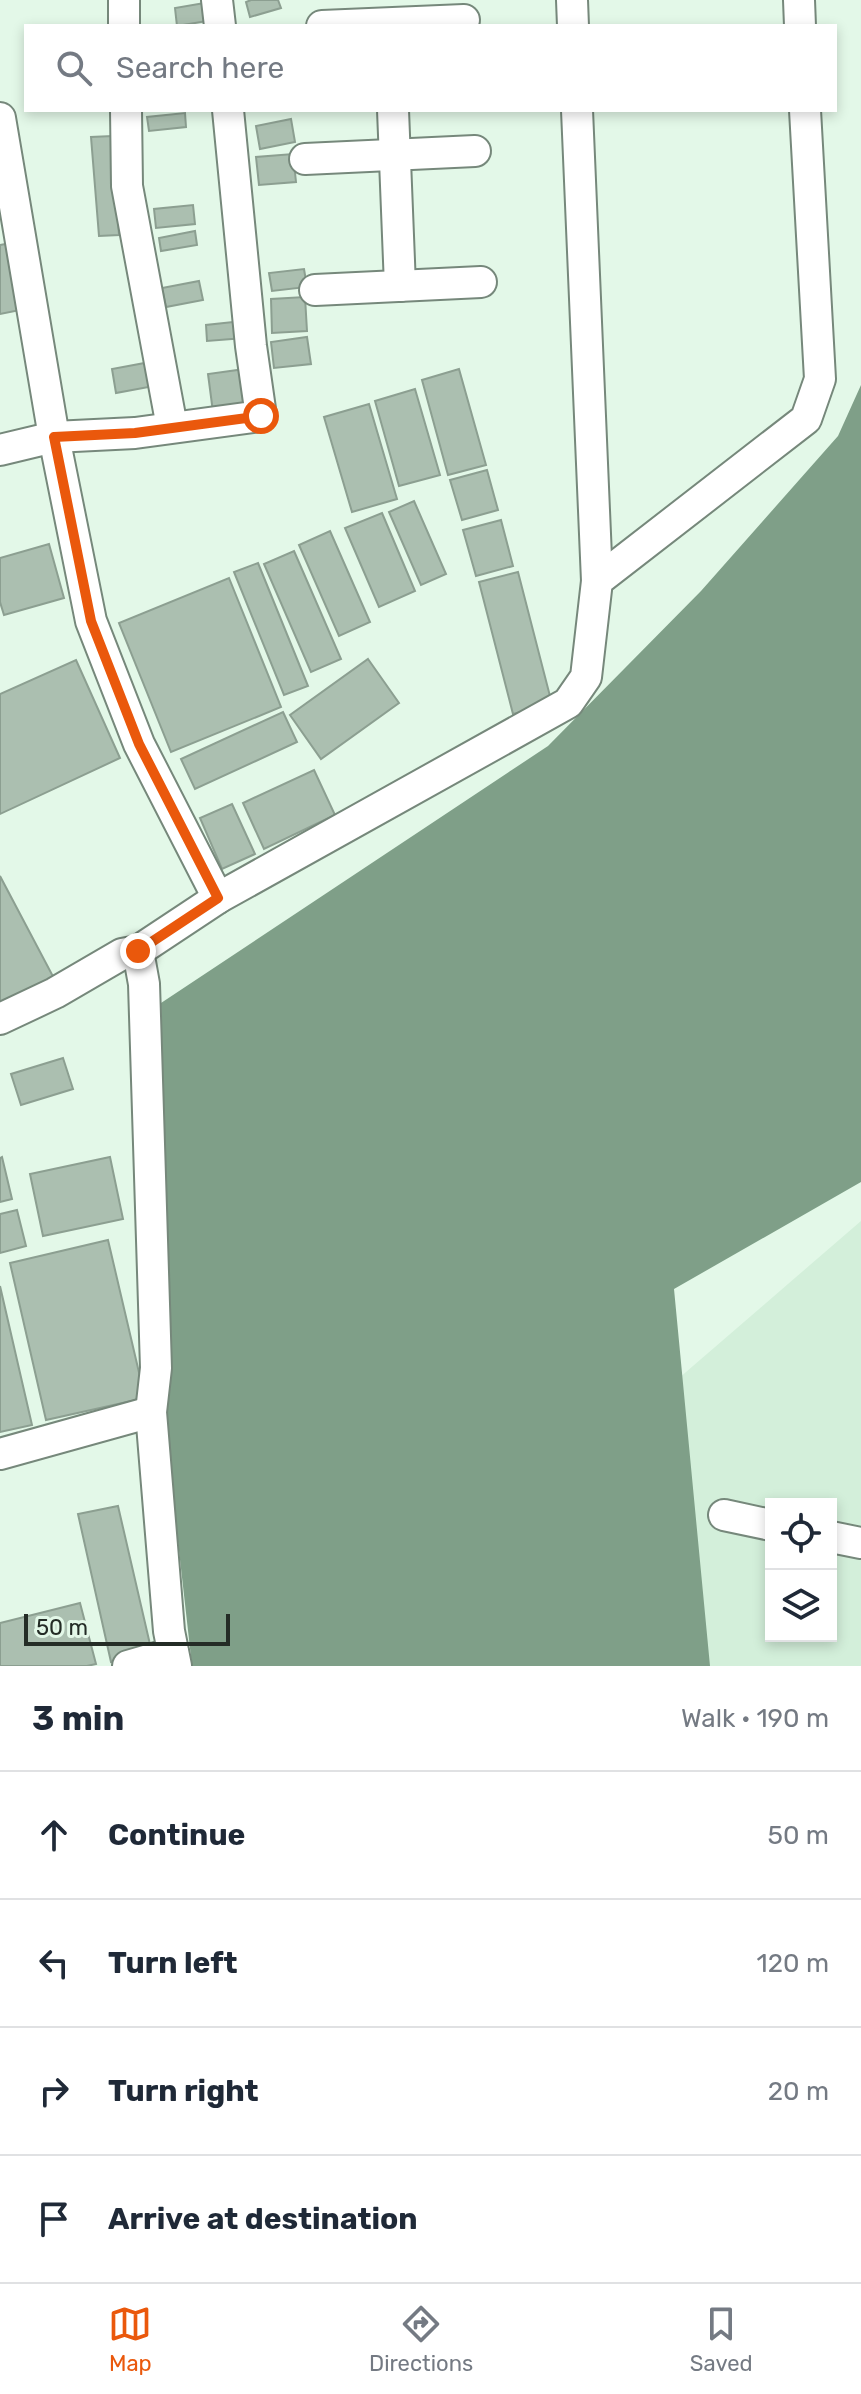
<!DOCTYPE html>
<meta charset="utf-8">
<style>
:root{--surface:#fff;--page:#f6f6f7;--text:#1f2937;--muted:#747a83;--line:#e0e1e3;--accent:#ea580c}
body{margin:0;font-family:Rubik,sans-serif;background:var(--page);color:var(--text)}
.controls{position:absolute;right:24px;bottom:24px;display:grid;overflow:hidden;border-radius:0px;box-shadow:0 4px 12px #0003}
.controls button{width:72px;height:72px;display:grid;place-items:center;padding:0;border:0;border-bottom:2px solid var(--line);background:var(--surface);color:var(--text);font:40px sans-serif}
.scale{position:absolute;left:24px;bottom:20px;width:206px;box-sizing:border-box;padding-left:8px;border:4px solid #242c26;border-top:0;font-size:22px;line-height:28px;white-space:nowrap;color:#242c26;-webkit-text-stroke:6px #e3f8e8;paint-order:stroke}
.stop{position:absolute;width:24px;height:24px;margin:-18px;border:6px solid #ea580c;border-radius:50%;background:#fff}
.stop.end{background:#ea580c;border-color:#fff;box-shadow:0 2px 8px #0008}
.list{margin:0;padding:0;list-style:none}
h2{display:flex;justify-content:space-between;align-items:center;height:104px;margin:0;padding:0 32px;font-size:34px}
h2 small{font-size:26px;font-weight:400;color:var(--muted)}
.list li{display:grid;grid-template-columns:52px 1fr auto;gap:24px;align-items:center;box-sizing:border-box;height:128px;padding:0 32px;border-top:2px solid var(--line)}
.list b{display:block;font-size:30px;white-space:nowrap}
.list em{font-size:26px;font-style:normal;color:var(--muted)}
.icon{flex:none;width:44px;height:44px;fill:none;stroke:currentColor;stroke-width:2;stroke-linecap:round;stroke-linejoin:round}
.map{position:relative;flex:none;width:861px;height:1666px;overflow:hidden}
.search{position:absolute;background:var(--surface);box-shadow:0 4px 12px #0003;left:24px;right:24px;top:24px;height:88px;display:flex;align-items:center;gap:20px;box-sizing:border-box;padding:0 28px;border-radius:0px;color:var(--muted);font-size:30px}
.sheet{height:616px;background:var(--surface)}
nav{display:flex;justify-content:space-around;align-items:center;box-sizing:border-box;height:112px;border-top:2px solid var(--line);background:var(--surface);font-size:22px;color:var(--muted)}
nav a{display:grid;justify-items:center;gap:4px}
nav .on{color:var(--accent)}
.map>svg:first-child{display:block}
.built{fill:#d3efda;fill-rule:evenodd}
.water{fill:#7f9f88}
.building{fill:#abbfb0;stroke:#8c9f91;stroke-width:2}
.lines{fill:none;stroke-linecap:round;stroke-linejoin:round}
.minor-casing{stroke:#76887b;stroke-width:34}
.minor{stroke:#fff;stroke-width:30}
.route{stroke:#ea580c;stroke-width:10}
</style>
<div class="map">
<svg width="861" height="1666" viewBox="0 0 861 1666">
<rect width="100%" height="100%" fill="#e3f8e8"/>
<path class="built" d="M861,1221v445h-516zM771,1504h60v132h-60z"/>
<polygon class="water" points="861,385 861,1182 674,1289 710,1666 192,1666 168,1453 161,1003 548,746 701,591 838,436"/>
<g class="building">
<polygon points="251,0 278,0 281,8 250,17 246,2"/>
<polygon points="216,1 219,19 177,26 175,8"/>
<polygon points="185,113 186,127 149,131 147,117"/>
<polygon points="291,119 295,142 260,149 256,126"/>
<polygon points="112,136 119,235 99,236 91,137"/>
<polygon points="293,154 296,182 259,185 256,157"/>
<polygon points="193,205 195,224 156,228 154,209"/>
<polygon points="195,231 197,245 161,251 159,238"/>
<polygon points="11,243 25,309 0,314 0,245"/>
<polygon points="304,269 307,287 272,291 269,273"/>
<polygon points="199,281 203,300 166,307 162,288"/>
<polygon points="305,297 307,331 272,333 271,299"/>
<polygon points="242,321 244,338 207,341 206,325"/>
<polygon points="307,337 311,364 274,368 271,342"/>
<polygon points="150,362 154,386 116,393 112,369"/>
<polygon points="245,369 249,407 213,412 208,374"/>
<polygon points="459,369 486,465 448,475 422,380"/>
<polygon points="415,389 440,475 399,486 375,401"/>
<polygon points="369,404 397,499 352,512 324,417"/>
<polygon points="487,470 498,510 462,520 450,480"/>
<polygon points="414,501 446,574 421,585 389,512"/>
<polygon points="382,513 415,591 379,607 345,528"/>
<polygon points="501,520 513,566 476,576 463,530"/>
<polygon points="330,531 370,622 339,636 299,545"/>
<polygon points="49,544 64,598 4,615 0,602 0,558"/>
<polygon points="294,551 341,659 311,672 264,564"/>
<polygon points="258,563 308,686 284,695 234,572"/>
<polygon points="518,572 552,704 513,714 479,582"/>
<polygon points="229,578 281,707 171,752 119,623"/>
<polygon points="368,659 399,703 321,759 290,715"/>
<polygon points="76,660 120,758 0,814 0,694"/>
<polygon points="283,712 297,742 195,789 181,759"/>
<polygon points="314,770 335,815 264,849 243,803"/>
<polygon points="232,804 255,854 222,869 200,818"/>
<polygon points="0,876 57,984 0,1014"/>
<polygon points="63,1058 73,1089 21,1105 11,1074"/>
<polygon points="2,1157 12,1199 0,1202 0,1158"/>
<polygon points="110,1157 123,1219 43,1236 30,1174"/>
<polygon points="17,1210 26,1246 0,1253 0,1214"/>
<polygon points="108,1240 145,1398 46,1420 10,1263"/>
<polygon points="0,1286 32,1425 0,1432"/>
<polygon points="118,1506 152,1653 111,1662 78,1514"/>
<polygon points="80,1603 96,1664 87,1666 0,1666 0,1623"/>
</g>
<g class="lines">
<defs>
<g id="minor">
<polyline points="124,0 124,26"/>
<polyline points="217,0 220,26"/>
<polyline points="572,0 573,26"/>
<polyline points="799,0 800,26"/>
<polyline points="322,26 464,20"/>
<polyline points="126,110 127,186 172,427"/>
<polyline points="393,110 400,286"/>
<polyline points="577,110 597,581"/>
<polyline points="0,118 54,437 91,621 139,744 218,898"/>
<polyline points="305,159 475,151"/>
<polyline points="315,290 481,282"/>
<polyline points="0,450 54,437 135,433 261,416 251,346 228,110"/>
<polyline points="138,951 144,984 156,1368 151,1412 169,1631 176,1666"/>
<polyline points="0,1019 55,993 122,954 138,951 218,898 568,703 586,677 597,581 806,419 820,379 805,110"/>
<polyline points="0,1454 151,1412"/>
<polyline points="724,1515 771,1525"/>
<polyline points="831,1537 861,1543"/>
<polyline points="128,1666 173,1653"/>
</g>
</defs>
<use href="#minor" class="minor-casing"/>
<use href="#minor" class="minor"/>
</g>
<g class="lines">
<polyline class="route" points="138,951 218,898 139,744 91,621 54,437 135,433 261,416"/>
</g>
</svg>
<div class="controls">
<button><svg class="icon" aria-label="locate" viewBox="0 0 24 24"><circle cx="12" cy="12" r="6"/><path d="M12 2v4M12 18v4M2 12h4M18 12h4"/></svg></button>
<button><svg class="icon" aria-label="layers" viewBox="0 0 24 24"><path d="M12 4l9 5-9 5-9-5zM3 14l9 5 9-5"/></svg></button>
</div>
<div class="scale">50 m</div>
<div class="stop" style="left:261px;top:416px"></div>
<div class="stop end" style="left:138px;top:951px"></div>
<div class="search"><svg class="icon" aria-label="search" viewBox="0 0 24 24"><circle cx="10" cy="10" r="6"/><path d="M15 15l6 6"/></svg>Search here</div>
</div>
<section class="sheet">
<h2>3 min<small>Walk · 190 m</small></h2>
<ul class="list">
<li><svg class="icon" aria-label="ahead" viewBox="0 0 24 24"><path d="M12 20V5M6 11l6-6 6 6"/></svg><div><b>Continue</b></div><em>50 m</em></li>
<li><svg class="icon" aria-label="left" viewBox="0 0 24 24"><path d="M17 20v-9H6M10 6l-5 5 5 5"/></svg><div><b>Turn left</b></div><em>120 m</em></li>
<li><svg class="icon" aria-label="right" viewBox="0 0 24 24"><path d="M7 20v-9h11M14 6l5 5-5 5"/></svg><div><b>Turn right</b></div><em>20 m</em></li>
<li><svg class="icon" aria-label="arrive" viewBox="0 0 24 24"><path d="M6 21V4h12l-3 4 3 4H6"/></svg><div><b>Arrive at destination</b></div></li>
</ul>
</section>
<nav>
<a class="on"><svg class="icon" aria-label="map" viewBox="0 0 24 24"><path d="M3 6l6-2 6 2 6-2v14l-6 2-6-2-6 2zM9 4v14M15 6v14"/></svg>Map</a>
<a><svg class="icon" aria-label="directions" viewBox="0 0 24 24"><path d="M12 3l9 9-9 9-9-9zM9 14v-3h6M13 9l2 2-2 2"/></svg>Directions</a>
<a><svg class="icon" aria-label="saved" viewBox="0 0 24 24"><path d="M7 4h10v16l-5-4-5 4z"/></svg>Saved</a>
</nav>
